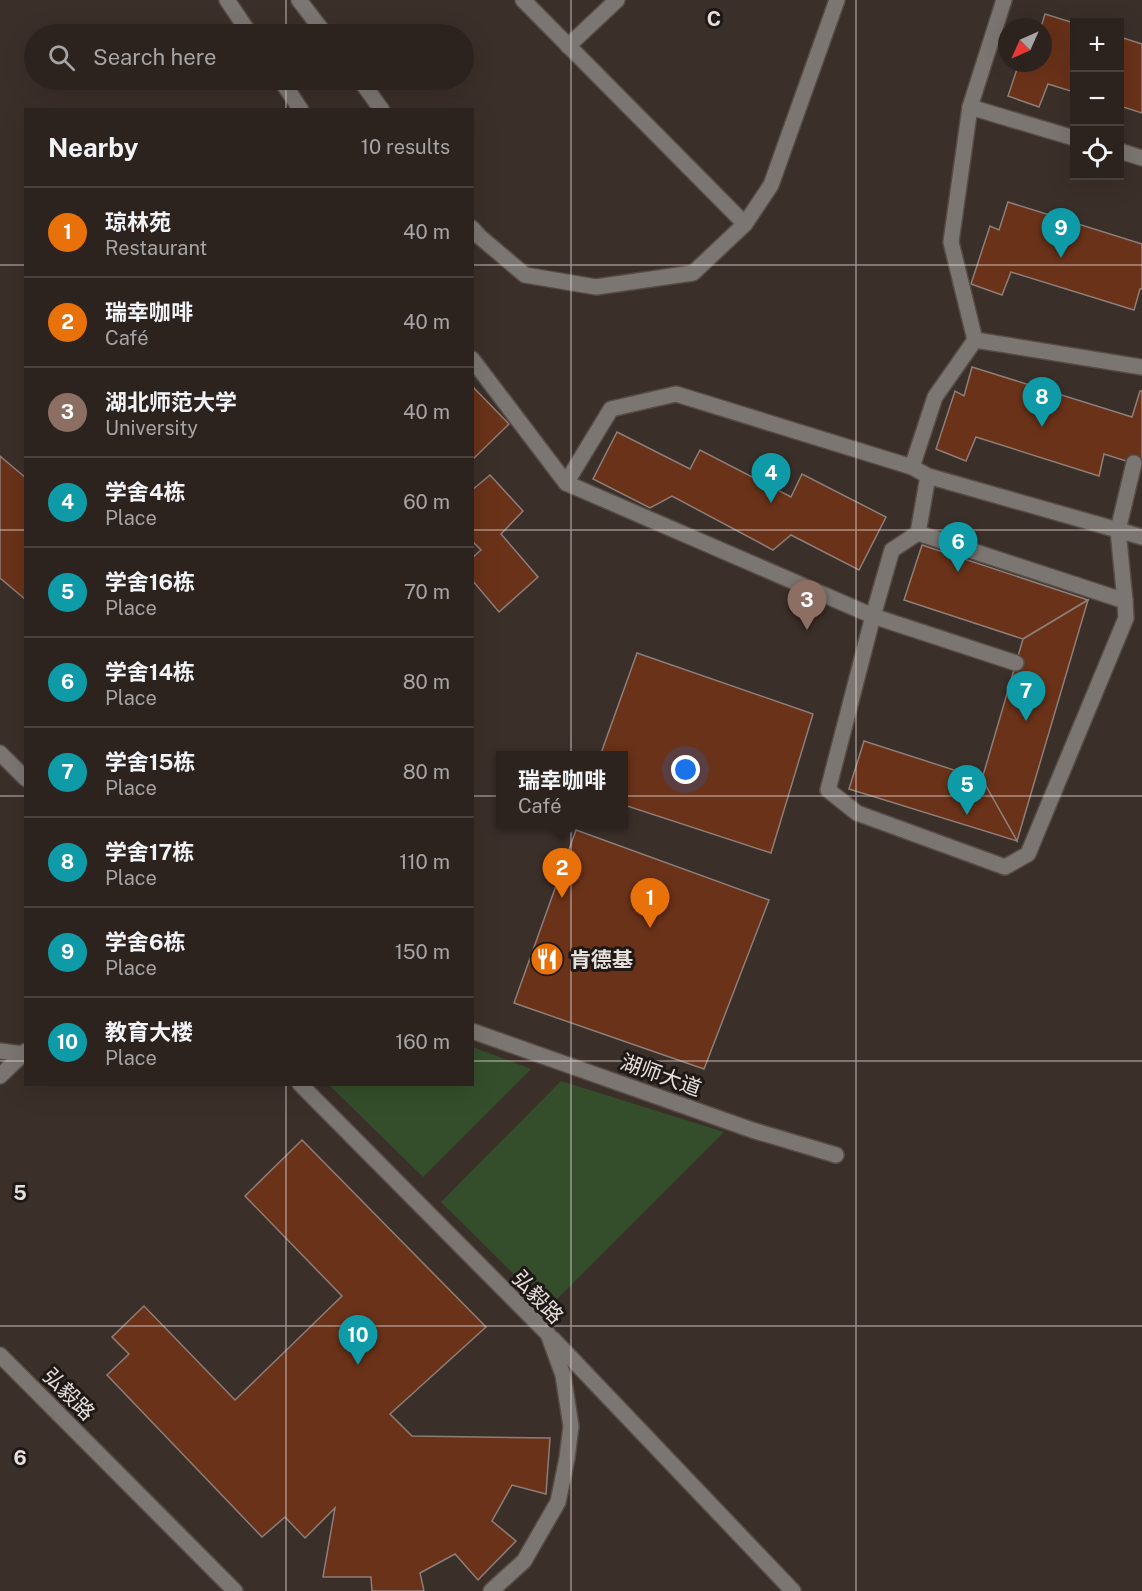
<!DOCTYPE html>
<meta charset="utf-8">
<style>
:root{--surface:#2c231f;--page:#382f2c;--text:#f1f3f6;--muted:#a6a4a4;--line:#48403d;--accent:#8bbbb9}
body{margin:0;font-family:"Public Sans","Noto Sans SC",sans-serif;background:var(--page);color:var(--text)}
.controls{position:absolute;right:18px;top:18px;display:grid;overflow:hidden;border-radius:0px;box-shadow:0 6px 24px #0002}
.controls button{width:54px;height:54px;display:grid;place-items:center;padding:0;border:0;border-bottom:2px solid var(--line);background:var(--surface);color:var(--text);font:30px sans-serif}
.compass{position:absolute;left:998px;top:18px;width:54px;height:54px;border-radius:50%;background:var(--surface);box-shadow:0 6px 24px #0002;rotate:225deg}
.you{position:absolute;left:686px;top:770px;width:21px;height:21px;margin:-15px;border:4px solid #fff;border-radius:50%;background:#1a73e8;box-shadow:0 0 0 9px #1a73e833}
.badge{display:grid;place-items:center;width:39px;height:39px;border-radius:50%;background:var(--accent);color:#fff;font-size:20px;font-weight:700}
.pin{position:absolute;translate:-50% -50px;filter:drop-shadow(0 2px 3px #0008)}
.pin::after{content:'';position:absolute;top:32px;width:21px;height:18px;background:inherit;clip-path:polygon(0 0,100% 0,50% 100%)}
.popup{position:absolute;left:496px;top:751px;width:132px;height:78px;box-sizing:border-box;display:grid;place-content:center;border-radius:0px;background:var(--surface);filter:drop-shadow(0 2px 4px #0005);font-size:20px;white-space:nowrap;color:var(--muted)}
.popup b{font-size:22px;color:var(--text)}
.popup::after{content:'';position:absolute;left:50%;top:100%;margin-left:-12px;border:12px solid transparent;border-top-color:var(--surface)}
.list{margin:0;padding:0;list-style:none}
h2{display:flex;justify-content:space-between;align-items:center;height:78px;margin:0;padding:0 24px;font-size:26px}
h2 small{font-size:20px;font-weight:400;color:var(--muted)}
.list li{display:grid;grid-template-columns:39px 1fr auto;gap:18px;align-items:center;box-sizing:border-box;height:90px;padding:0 24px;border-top:2px solid var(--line)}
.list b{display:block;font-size:22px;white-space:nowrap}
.list p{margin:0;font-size:20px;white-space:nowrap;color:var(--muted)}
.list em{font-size:20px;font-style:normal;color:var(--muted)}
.icon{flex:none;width:33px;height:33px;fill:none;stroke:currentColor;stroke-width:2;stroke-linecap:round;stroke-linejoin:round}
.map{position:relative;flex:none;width:1142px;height:1591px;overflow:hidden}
.search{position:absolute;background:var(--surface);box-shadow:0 6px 24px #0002;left:24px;top:24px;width:450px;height:66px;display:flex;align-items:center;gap:15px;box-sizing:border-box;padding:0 21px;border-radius:33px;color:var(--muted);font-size:22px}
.panel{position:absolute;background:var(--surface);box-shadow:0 6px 24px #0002;left:24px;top:108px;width:450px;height:978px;border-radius:0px}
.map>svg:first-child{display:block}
.green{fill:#344e2b}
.building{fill:#6a3219;stroke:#8d7e79;stroke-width:1.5}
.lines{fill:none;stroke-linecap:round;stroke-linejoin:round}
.minor-casing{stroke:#574b45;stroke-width:18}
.minor{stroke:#7c7673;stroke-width:15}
.grid{fill:none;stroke:#e7dfdb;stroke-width:1.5;stroke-opacity:0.55}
.labels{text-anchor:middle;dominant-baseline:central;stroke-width:6;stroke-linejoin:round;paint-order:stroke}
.poi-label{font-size:21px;font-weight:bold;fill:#e7dfdb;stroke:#1e1916;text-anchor:start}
.street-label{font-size:21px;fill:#e7dfdb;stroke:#1e1916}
.grid-label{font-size:20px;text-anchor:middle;font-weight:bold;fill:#e7dfdb;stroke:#1e1916;stroke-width:6;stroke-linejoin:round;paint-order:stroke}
</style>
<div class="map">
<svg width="1142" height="1591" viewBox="0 0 1142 1591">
<rect width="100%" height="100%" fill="#3b2f29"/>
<g class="green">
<polygon points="473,1047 531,1069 423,1177 329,1085 472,1084"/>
<polygon points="561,1081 724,1132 548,1308 441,1202"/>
</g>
<g class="building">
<polygon points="1045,14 1074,23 1074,92 1048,84 1039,107 1008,96 1019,63 1043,63 1043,27 1041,27"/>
<polygon points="1120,37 1142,44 1142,113 1120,106"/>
<polygon points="1008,202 1142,244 1142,289 1140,289 1134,310 1011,272 1002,295 971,284 990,226 999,230"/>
<polygon points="972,367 1132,417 1140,391 1142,391 1142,466 1104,454 1099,476 976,437 966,461 936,449 955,391 964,396"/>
<polygon points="472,386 509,424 472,460"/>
<polygon points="617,432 690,469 700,450 791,497 802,474 886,517 859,570 791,535 773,550 672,496 650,508 593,479"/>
<polygon points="0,456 26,478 26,600 0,578"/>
<polygon points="490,475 523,511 501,534 538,577 499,612 472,580 472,558 481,550 472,541 472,490"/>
<polygon points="922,545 1088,600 1023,639 904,600"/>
<polygon points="1088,600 1017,841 982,779 1023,639"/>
<polygon points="637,653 813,714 771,853 624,805 624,756 600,756"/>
<polygon points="864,741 982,779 1017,841 849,789"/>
<polygon points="576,830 769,900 704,1069 514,1003"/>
<polygon points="302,1140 486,1327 390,1414 412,1436 550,1438 546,1494 512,1485 492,1521 516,1541 478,1580 455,1554 420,1573 424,1591 372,1591 371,1577 323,1577 335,1508 305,1538 285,1517 262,1537 107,1375 129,1354 112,1337 144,1306 235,1400 342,1296 245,1196"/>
</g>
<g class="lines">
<defs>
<g id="minor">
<polyline points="227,0 250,34"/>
<polyline points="299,0 325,34"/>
<polyline points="523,0 745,224"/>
<polyline points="1004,0 970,107 951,242 975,340 1142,367"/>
<polyline points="568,46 617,0"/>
<polyline points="281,80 301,110"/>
<polyline points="360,80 382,110"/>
<polyline points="970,107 1074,138"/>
<polyline points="1120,151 1142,158"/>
<polyline points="472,228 480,237 525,275 596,287 693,273 745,224 771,185 837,0"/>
<polyline points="975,340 935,397 912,467 928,476 1118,530 1125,601"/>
<polyline points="472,359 566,483 873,616 1016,663"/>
<polyline points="1134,463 1118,530 1142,537"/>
<polyline points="566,483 611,409 676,394 912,467"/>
<polyline points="918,533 1125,601 1126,618 1028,854 1005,867 857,813 828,790 873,616 892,550 918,533 928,476"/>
<polyline points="0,753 26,779"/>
<polyline points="472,1031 752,1130 836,1155"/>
<polyline points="0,1051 23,1054"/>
<polyline points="0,1076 26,1051"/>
<polyline points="300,1084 548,1334 563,1375 571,1426 567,1458 558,1502 524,1561 491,1591"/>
<polyline points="553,1339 793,1591"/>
<polyline points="0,1355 235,1591"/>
</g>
</defs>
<use href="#minor" class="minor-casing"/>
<use href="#minor" class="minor"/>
</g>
<path class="grid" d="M286,0v34M571,0v1591M856,0v1591M286,80v30M0,265h26M472,265h670M0,530h26M472,530h670M0,796h26M472,796h670M0,1061h26M472,1061h670M286,1084v507M0,1326h1142"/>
<defs>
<symbol id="restaurant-disc" viewBox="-11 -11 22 22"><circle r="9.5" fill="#e8710a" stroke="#1e1916"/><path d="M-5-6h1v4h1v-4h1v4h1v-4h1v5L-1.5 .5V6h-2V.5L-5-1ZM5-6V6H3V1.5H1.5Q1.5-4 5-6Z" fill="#fff"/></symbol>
</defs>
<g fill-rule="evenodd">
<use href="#restaurant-disc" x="528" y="940" width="38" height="38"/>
</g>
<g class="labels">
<g class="poi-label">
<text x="570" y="959">肯德基</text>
</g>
<g class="street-label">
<text transform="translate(661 1075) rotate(20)">湖师大道</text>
<text transform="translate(538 1297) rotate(47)">弘毅路</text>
<text transform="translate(69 1394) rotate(45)">弘毅路</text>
</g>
</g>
<g class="grid-label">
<text x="714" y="26">C</text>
<text x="20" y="1200">5</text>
<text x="20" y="1465">6</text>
</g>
</svg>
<div class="controls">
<button>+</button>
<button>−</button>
<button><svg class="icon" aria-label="locate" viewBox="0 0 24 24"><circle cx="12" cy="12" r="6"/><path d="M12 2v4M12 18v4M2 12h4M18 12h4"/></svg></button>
</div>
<svg class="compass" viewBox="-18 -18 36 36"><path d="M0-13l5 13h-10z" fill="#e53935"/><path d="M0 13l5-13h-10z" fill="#a6a4a4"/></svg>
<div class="you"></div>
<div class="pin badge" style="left:650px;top:928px;background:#e8710a">1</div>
<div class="pin badge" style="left:562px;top:898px;background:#e8710a">2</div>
<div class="popup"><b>瑞幸咖啡</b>Café</div>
<div class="pin badge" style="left:807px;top:630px;background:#8d6e63">3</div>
<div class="pin badge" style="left:771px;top:503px;background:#0f9aa8">4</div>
<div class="pin badge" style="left:967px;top:815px;background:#0f9aa8">5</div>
<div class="pin badge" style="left:958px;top:572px;background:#0f9aa8">6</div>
<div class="pin badge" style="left:1026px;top:721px;background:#0f9aa8">7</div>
<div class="pin badge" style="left:1042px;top:427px;background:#0f9aa8">8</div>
<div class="pin badge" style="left:1061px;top:258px;background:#0f9aa8">9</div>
<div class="pin badge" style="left:358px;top:1365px;background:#0f9aa8">10</div>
<div class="search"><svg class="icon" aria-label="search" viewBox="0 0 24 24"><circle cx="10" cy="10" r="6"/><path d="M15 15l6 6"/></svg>Search here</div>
<section class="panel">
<h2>Nearby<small>10 results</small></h2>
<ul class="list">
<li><span class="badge" style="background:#e8710a">1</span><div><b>琼林苑</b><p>Restaurant</p></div><em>40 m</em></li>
<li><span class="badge" style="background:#e8710a">2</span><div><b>瑞幸咖啡</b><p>Café</p></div><em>40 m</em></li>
<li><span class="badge" style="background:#8d6e63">3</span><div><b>湖北师范大学</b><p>University</p></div><em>40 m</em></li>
<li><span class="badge" style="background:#0f9aa8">4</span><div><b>学舍4栋</b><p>Place</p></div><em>60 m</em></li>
<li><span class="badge" style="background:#0f9aa8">5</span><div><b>学舍16栋</b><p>Place</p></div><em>70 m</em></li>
<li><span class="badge" style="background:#0f9aa8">6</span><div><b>学舍14栋</b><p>Place</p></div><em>80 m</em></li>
<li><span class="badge" style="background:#0f9aa8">7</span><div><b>学舍15栋</b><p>Place</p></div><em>80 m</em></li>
<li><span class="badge" style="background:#0f9aa8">8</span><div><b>学舍17栋</b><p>Place</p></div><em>110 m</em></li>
<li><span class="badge" style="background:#0f9aa8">9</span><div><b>学舍6栋</b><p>Place</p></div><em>150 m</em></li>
<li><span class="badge" style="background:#0f9aa8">10</span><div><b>教育大楼</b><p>Place</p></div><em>160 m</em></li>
</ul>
</section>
</div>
